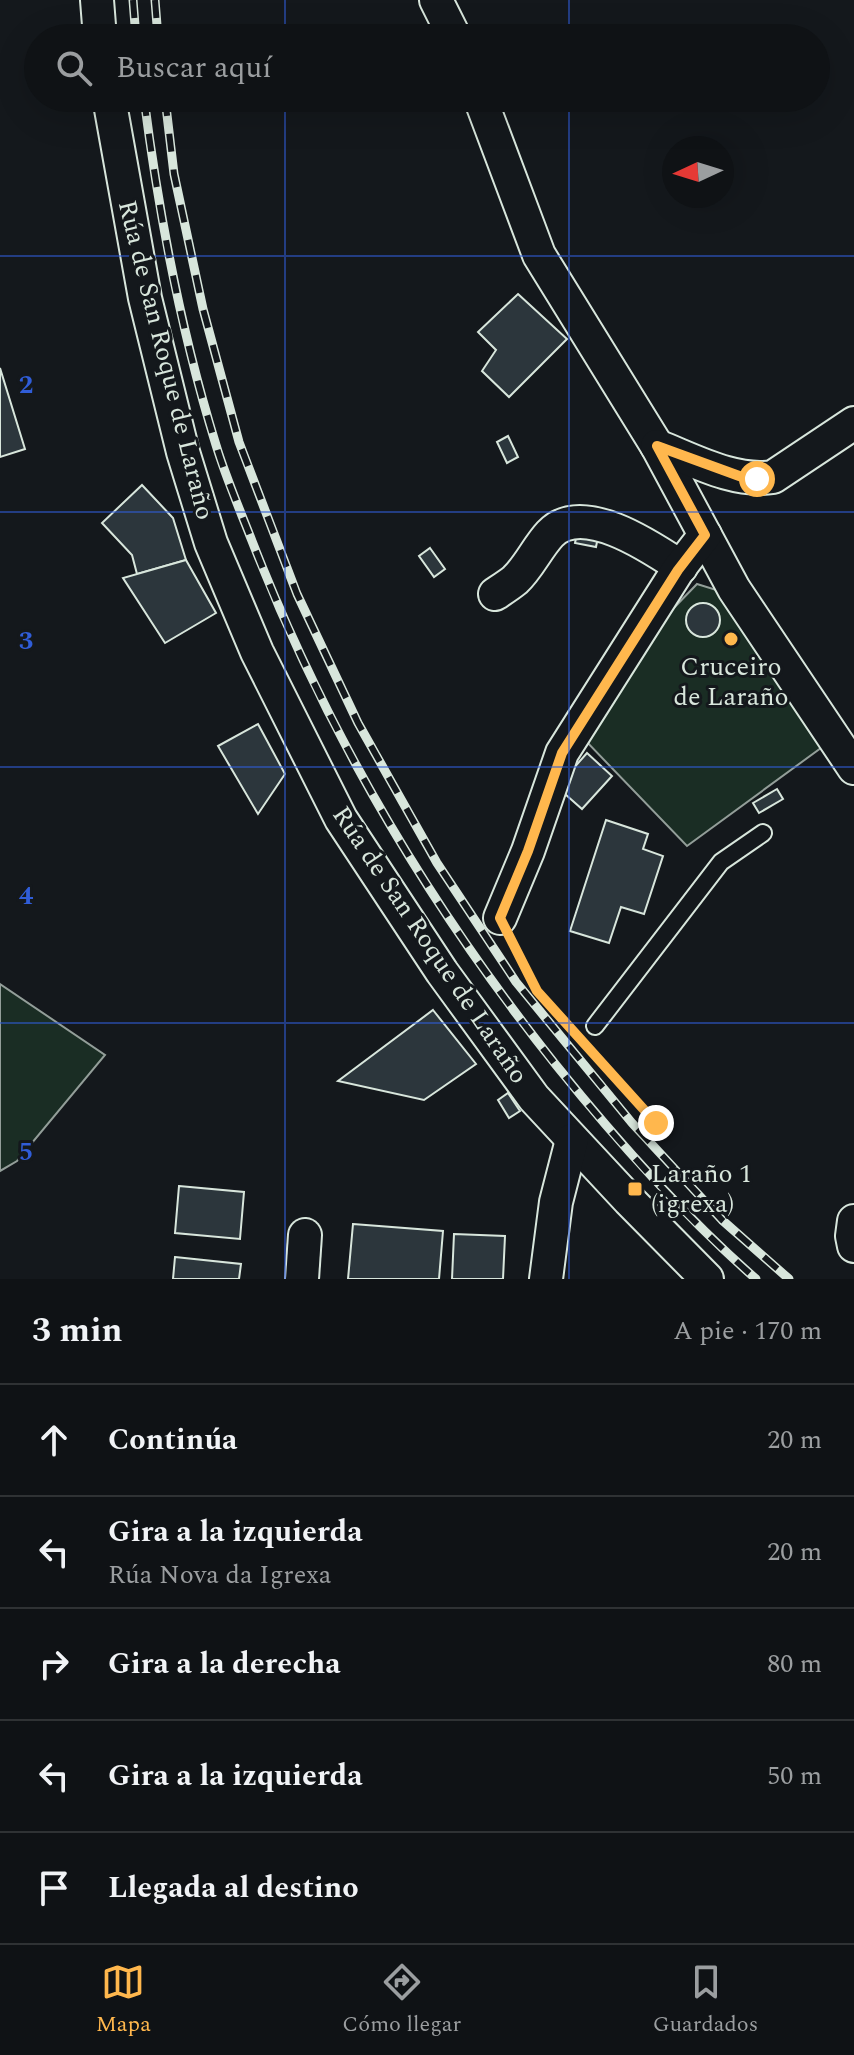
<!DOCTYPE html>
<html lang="es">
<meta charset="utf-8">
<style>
:root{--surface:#0f1215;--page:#1d2022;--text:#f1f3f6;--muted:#9b9ea0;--line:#2f3234;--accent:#ffb74d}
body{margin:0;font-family:Spectral,serif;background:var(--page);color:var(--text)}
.compass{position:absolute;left:662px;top:136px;width:72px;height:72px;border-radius:50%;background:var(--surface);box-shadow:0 8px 32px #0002;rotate:266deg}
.stop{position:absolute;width:24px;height:24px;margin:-18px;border:6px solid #ffb74d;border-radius:50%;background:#fff}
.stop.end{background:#ffb74d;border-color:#fff;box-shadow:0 2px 8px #0008}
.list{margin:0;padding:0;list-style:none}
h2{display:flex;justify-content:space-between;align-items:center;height:104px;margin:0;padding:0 32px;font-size:34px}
h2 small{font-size:26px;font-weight:400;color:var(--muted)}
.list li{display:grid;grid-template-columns:52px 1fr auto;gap:24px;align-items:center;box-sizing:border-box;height:112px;padding:0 32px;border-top:2px solid var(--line)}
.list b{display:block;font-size:30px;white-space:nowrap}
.list p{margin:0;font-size:26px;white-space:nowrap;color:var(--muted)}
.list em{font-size:26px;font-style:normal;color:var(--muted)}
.icon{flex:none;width:44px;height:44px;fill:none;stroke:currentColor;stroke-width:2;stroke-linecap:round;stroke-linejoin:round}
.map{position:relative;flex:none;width:854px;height:1279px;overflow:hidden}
.search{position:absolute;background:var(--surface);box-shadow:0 8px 32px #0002;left:24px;right:24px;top:24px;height:88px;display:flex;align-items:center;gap:20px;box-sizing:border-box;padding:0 28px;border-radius:44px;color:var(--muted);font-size:30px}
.sheet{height:664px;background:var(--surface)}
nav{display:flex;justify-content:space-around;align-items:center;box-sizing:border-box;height:112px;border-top:2px solid var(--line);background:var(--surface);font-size:22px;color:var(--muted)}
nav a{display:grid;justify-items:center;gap:4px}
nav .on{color:var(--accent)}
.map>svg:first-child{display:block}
.green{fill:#1a2d24;stroke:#939e99;stroke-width:2}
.building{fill:#2c363c;stroke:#d8e6dc;stroke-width:2}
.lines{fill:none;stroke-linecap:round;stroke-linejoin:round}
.lane-casing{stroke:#d8e6dc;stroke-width:20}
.street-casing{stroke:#d8e6dc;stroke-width:36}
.path{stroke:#9da8a2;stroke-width:5;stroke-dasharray:6 4;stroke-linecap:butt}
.lane{stroke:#14181c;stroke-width:16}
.street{stroke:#14181c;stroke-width:32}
.rail-casing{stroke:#d8e6dc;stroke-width:9}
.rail{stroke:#14181c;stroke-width:6;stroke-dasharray:18;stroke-linecap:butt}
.route{stroke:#ffb74d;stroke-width:10}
.grid{fill:none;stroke:#305dd8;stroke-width:2;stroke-opacity:0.55}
.poi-dot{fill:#ffb74d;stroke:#14181c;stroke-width:3}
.labels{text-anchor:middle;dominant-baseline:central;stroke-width:6;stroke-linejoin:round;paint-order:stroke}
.street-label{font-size:26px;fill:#d8e6dc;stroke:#14181c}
.poi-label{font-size:26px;fill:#d8e6dc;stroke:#14181c}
.grid-label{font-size:26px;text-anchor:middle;font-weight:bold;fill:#305dd8;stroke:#14181c;stroke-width:6;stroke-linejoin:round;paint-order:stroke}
</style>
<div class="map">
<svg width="854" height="1279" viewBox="0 0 854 1279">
<rect width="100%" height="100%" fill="#14181c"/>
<g class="green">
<polygon points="697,584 723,592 825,745 687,846 582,737 669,613"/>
<polygon points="0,984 105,1055 17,1161 0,1171"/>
</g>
<g class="building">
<polygon points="518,294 567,339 509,397 482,371 496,350 478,332"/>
<polygon points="0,368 25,449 0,457"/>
<polygon points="508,436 518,457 507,463 497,442"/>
<polygon points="142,485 173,518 186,560 137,574 132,555 102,523"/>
<polygon points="577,533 598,537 596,547 575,543"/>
<polygon points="430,548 445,569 434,577 419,556"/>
<polygon points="186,560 216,613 165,643 123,578"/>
<circle cx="703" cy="620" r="17"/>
<polygon points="258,724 285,774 258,814 218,746"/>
<polygon points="587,753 612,776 582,809 557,787"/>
<polygon points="777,789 783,799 759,813 753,803"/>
<polygon points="606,820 648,834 643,849 663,856 644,914 621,907 609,943 570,931"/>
<polygon points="433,1010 476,1064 424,1100 338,1081"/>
<polygon points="508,1093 520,1111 509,1118 498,1100"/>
<polygon points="179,1186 244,1192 240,1239 175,1233"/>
<polygon points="353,1224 443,1231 439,1279 348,1279"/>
<polygon points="454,1234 505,1236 503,1279 452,1279"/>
<polygon points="175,1257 241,1264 239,1279 173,1279"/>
</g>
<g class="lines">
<defs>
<polyline id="lane" points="595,1026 721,862 763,833"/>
<g id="street">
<polyline points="97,0 100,38"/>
<polyline points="436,0 455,38"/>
<polyline points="109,98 145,298 183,452 211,543 257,652 341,819 442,972 534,1098 629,1200 707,1279"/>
<polyline points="480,98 539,255 657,446 734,589 854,768"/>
<path d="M657,446c36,14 77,37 116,31l81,-54"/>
<path d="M495,594c6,-4 14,-9 20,-14 14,-13 22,-32 35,-46 32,-34 101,13 131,33"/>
<polyline points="500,918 528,851 562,753 678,570 705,535"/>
<polyline points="854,1221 852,1236 854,1246"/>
<polyline points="302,1279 305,1235"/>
<polyline points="546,1279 556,1202 572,1140"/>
</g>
</defs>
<use href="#lane" class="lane-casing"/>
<use href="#street" class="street-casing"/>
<g class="path">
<polyline points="515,947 537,991 570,1027"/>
<polyline points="593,1052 656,1123"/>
</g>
<use href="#lane" class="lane"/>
<use href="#street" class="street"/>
<defs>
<g id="rail">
<polyline points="133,0 136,38"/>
<polyline points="155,0 158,38"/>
<path d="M144,98c15,118 37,234 72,347 10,33 24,65 36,96 74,190 177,365 304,524 62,77 126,149 200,214"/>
<polyline points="165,98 174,174 203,309 239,442 297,594 358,723 437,863 516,982 632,1123 722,1220 789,1279"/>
</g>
</defs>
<use href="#rail" class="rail-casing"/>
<use href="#rail" class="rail"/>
</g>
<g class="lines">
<polyline class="route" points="656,1123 537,991 500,918 528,851 562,753 678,570 705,535 657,446 742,477 757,479"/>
</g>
<path class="grid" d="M285,0v38M569,0v38M285,98v1181M569,98v1181M0,256h854M0,512h854M0,767h854M0,1023h854"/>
<g class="poi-dot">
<circle cx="731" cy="639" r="8"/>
<rect x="627" y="1181" width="16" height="16" rx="4"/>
</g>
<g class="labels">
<g class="street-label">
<text transform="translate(166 360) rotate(76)">Rúa de San Roque de Laraño</text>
<text transform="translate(430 945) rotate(56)">Rúa de San Roque de Laraño</text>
</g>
<g class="poi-label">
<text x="731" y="667">Cruceiro<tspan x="731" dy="30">de Laraño</tspan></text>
<text x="651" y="1174" text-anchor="start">Laraño 1<tspan x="651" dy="30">(igrexa)</tspan></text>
</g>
</g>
<g class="grid-label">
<text x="26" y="393">2</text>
<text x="26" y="649">3</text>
<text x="26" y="904">4</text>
<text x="26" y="1160">5</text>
</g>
</svg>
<svg class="compass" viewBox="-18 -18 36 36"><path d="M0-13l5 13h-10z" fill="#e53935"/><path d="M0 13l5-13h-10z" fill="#9b9ea0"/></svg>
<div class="stop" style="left:757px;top:479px"></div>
<div class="stop end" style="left:656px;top:1123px"></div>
<div class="search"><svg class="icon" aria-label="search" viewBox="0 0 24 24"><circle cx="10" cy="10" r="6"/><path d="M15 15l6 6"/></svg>Buscar aquí</div>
</div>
<section class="sheet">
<h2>3 min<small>A pie · 170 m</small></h2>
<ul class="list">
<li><svg class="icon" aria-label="ahead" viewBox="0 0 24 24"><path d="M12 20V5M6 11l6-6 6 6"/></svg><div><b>Continúa</b></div><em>20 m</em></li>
<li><svg class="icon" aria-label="left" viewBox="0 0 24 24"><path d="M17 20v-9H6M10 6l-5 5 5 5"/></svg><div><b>Gira a la izquierda</b><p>Rúa Nova da Igrexa</p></div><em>20 m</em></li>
<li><svg class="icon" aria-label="right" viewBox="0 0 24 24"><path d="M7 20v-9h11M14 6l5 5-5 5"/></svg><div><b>Gira a la derecha</b></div><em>80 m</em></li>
<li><svg class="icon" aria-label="left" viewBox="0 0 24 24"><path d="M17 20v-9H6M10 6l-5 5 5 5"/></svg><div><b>Gira a la izquierda</b></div><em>50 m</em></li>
<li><svg class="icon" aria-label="arrive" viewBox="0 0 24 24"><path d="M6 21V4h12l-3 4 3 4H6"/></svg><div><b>Llegada al destino</b></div></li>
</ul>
</section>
<nav>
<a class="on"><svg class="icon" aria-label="map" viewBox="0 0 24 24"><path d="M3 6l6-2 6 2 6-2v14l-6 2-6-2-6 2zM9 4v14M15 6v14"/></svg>Mapa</a>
<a><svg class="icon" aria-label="directions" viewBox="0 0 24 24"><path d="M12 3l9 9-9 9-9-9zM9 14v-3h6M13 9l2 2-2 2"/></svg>Cómo llegar</a>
<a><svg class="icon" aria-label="saved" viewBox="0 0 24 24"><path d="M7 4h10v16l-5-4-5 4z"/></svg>Guardados</a>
</nav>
